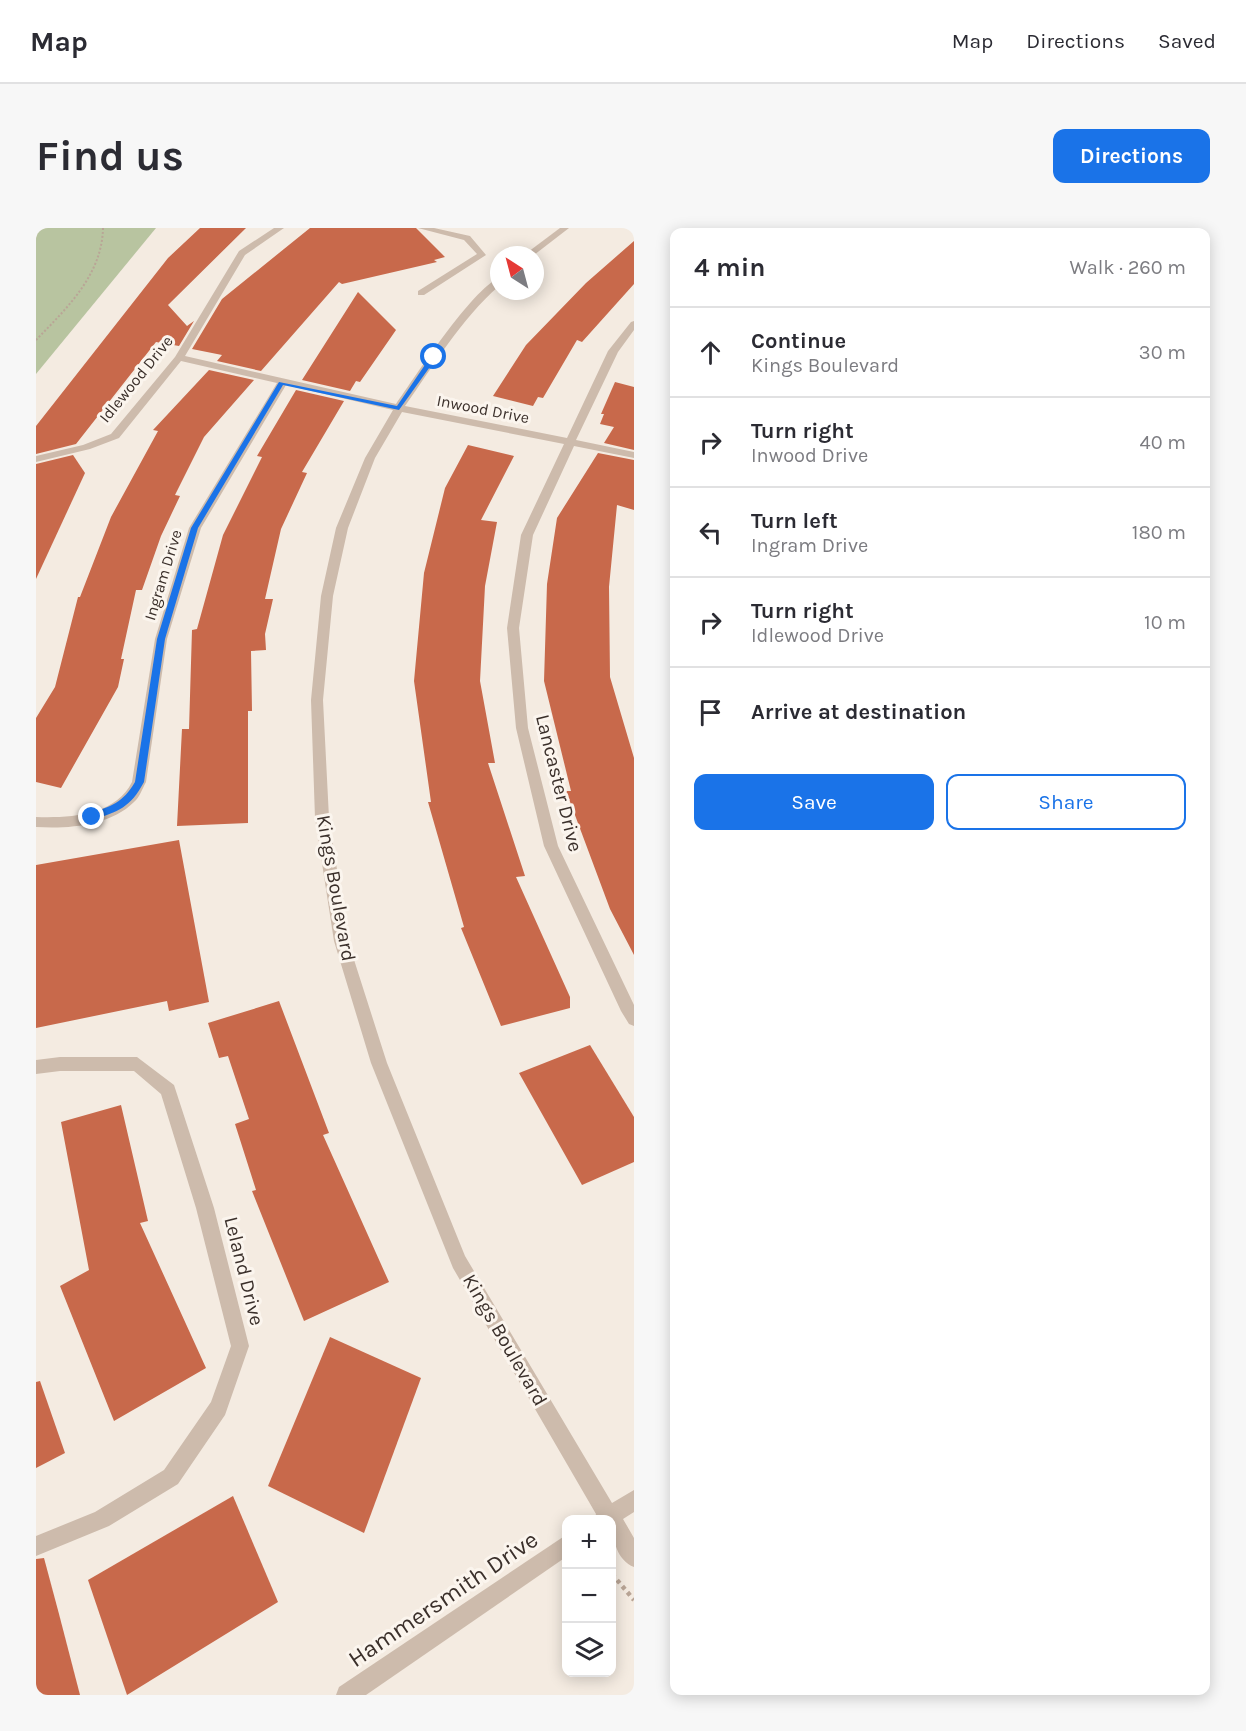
<!DOCTYPE html>
<meta charset="utf-8">
<style>
:root{--surface:#fff;--page:#f7f7f7;--text:#2b2b33;--muted:#7c7c81;--line:#e1e1e2;--accent:#1a73e8}
body{margin:0;font-family:Karla,sans-serif;background:var(--page);color:var(--text)}
.controls{position:absolute;right:18px;bottom:18px;display:grid;overflow:hidden;border-radius:12px;box-shadow:0 3px 15px #0003}
.controls button{width:54px;height:54px;display:grid;place-items:center;padding:0;border:0;border-bottom:2px solid var(--line);background:var(--surface);color:var(--text);font:30px sans-serif}
.compass{position:absolute;left:454px;top:18px;width:54px;height:54px;border-radius:50%;background:var(--surface);box-shadow:0 3px 15px #0003;rotate:324deg}
.stop{position:absolute;width:18px;height:18px;margin:-14px;border:4px solid #1a73e8;border-radius:50%;background:#fff}
.stop.end{background:#1a73e8;border-color:#fff;box-shadow:0 2px 6px #0008}
.list{margin:0;padding:0;list-style:none}
h2{display:flex;justify-content:space-between;align-items:center;height:78px;margin:0;padding:0 24px;font-size:26px}
h2 small{font-size:20px;font-weight:400;color:var(--muted)}
.list li{display:grid;grid-template-columns:39px 1fr auto;gap:18px;align-items:center;box-sizing:border-box;height:90px;padding:0 24px;border-top:2px solid var(--line)}
.list b{display:block;font-size:22px;white-space:nowrap}
.list p{margin:0;font-size:20px;white-space:nowrap;color:var(--muted)}
.list em{font-size:20px;font-style:normal;color:var(--muted)}
.actions{display:flex;gap:12px;padding:18px 24px}
.actions a{flex:1;padding:14px 0;border:2px solid var(--accent);border-radius:12px;text-align:center;font-size:21px;color:var(--accent)}
.actions .main{background:var(--accent);color:#fff}
.icon{flex:none;width:33px;height:33px;fill:none;stroke:currentColor;stroke-width:2;stroke-linecap:round;stroke-linejoin:round}
.map{position:relative;flex:none;width:598px;height:1467px;overflow:hidden;border-radius:12px}
header{display:flex;align-items:center;gap:36px;box-sizing:border-box;height:84px;padding:0 30px;background:var(--surface);border-bottom:2px solid var(--line)}
header strong{font-size:28px}
nav{display:flex;gap:33px;margin-inline-start:auto;font-size:21px}
.intro{display:flex;align-items:center;justify-content:space-between;box-sizing:border-box;height:144px;padding:0 36px}
h1{margin:0;font-size:42px}
.button{padding:15px 27px;border-radius:12px;background:var(--accent);color:#fff;font-size:21px;font-weight:700}
main{display:flex;gap:36px;padding:0 36px}
aside{flex:1;background:var(--surface);border-radius:12px;box-shadow:0 3px 15px #0003}
.map>svg:first-child{display:block}
.green{fill:#b8c4a0}
.building{fill:#c8694b}
.lines{fill:none;stroke-linecap:round;stroke-linejoin:round}
.path-far1{stroke:#b9a596;stroke-width:2;stroke-dasharray:2 2;stroke-linecap:butt}
.path{stroke:#b9a596;stroke-width:4.5;stroke-dasharray:4 4;stroke-linecap:butt}
.street{fill:#cdbbac;fill-rule:evenodd}
.route{fill:#1a73e8}
.labels{text-anchor:middle;dominant-baseline:central;stroke-width:6;stroke-linejoin:round;paint-order:stroke}
.far-street-label{font-size:16px;fill:#3b302b;stroke:#fbf5ee}
.street-label{font-size:20px;fill:#3b302b;stroke:#fbf5ee}
.near-street-label{font-size:24px;fill:#3b302b;stroke:#fbf5ee}
</style>
<header>
<strong>Map</strong>
<nav><a>Map</a><a>Directions</a><a>Saved</a></nav>
</header>
<div class="intro"><h1>Find us</h1><a class="button">Directions</a></div>
<main>
<div class="map">
<svg width="598" height="1467" viewBox="0 0 598 1467">
<rect width="100%" height="100%" fill="#f4ebe1"/>
<polygon class="green" points="0,0 120,0 0,146"/>
<g class="building">
<polygon points="164,0 210,0 132,77 151,98 158,93 143,118 120,114 40,216 0,226 0,198 132,30"/>
<polygon points="274,0 380,0 409,29 398,32 401,34 306,56 303,54 225,143 181,133 186,127 156,121 186,71"/>
<polygon points="598,13 598,56 546,114 541,112 507,170 502,169 497,178 457,168 490,117 550,55"/>
<polygon points="322,64 360,102 324,154 320,153 314,163 266,152"/>
<polygon points="173,142 218,152 168,209 139,267 144,268 125,308 106,362 100,362 85,431 88,431 82,459 25,560 0,554 0,490 19,459 42,369 44,369 75,289 122,203 117,202"/>
<polygon points="579,154 598,159 598,222 568,215 578,199 564,196 568,186 565,186"/>
<polygon points="260,162 308,173 266,244 271,245 245,301 229,371 237,371 229,406 230,422 215,423 216,483 212,483 212,595 141,598 146,501 153,501 156,402 161,401 187,307 226,229 221,228"/>
<polygon points="432,217 478,228 445,292 461,294 449,358 444,453 459,535 452,535 489,648 480,649 534,769 534,780 465,798 425,700 428,699 392,574 395,574 378,453 388,345 409,260"/>
<polygon points="562,225 598,232 598,282 581,277 573,359 574,449 598,530 598,727 574,681 530,563 535,563 508,453 511,356 521,290"/>
<polygon points="37,227 49,245 0,351 0,236"/>
<polygon points="143,612 173,774 133,783 131,773 0,800 0,637"/>
<polygon points="243,773 293,905 287,907 353,1054 268,1093 216,963 220,962 199,896 213,891 192,828 183,830 172,795"/>
<polygon points="554,817 598,889 598,934 546,957 483,845"/>
<polygon points="85,877 112,993 104,995 170,1140 78,1193 24,1058 53,1042 25,894"/>
<polygon points="294,1109 385,1150 328,1305 232,1258"/>
<polygon points="4,1153 29,1225 0,1240 0,1154"/>
<polygon points="197,1268 242,1374 91,1467 52,1352"/>
<polygon points="8,1330 23,1386 44,1467 0,1467 0,1331"/>
</g>
<g class="lines">
<path class="path-far1" d="M0,112c31,-32 66,-65 67,-112"/>
<polyline class="path" points="576,1346 598,1372"/>
<g class="street">
<path d="M238,0h10l-39,27 -60,101 211,48c19,-27 76,-115 103,-126v8c-38,33 -65,79 -94,120l162,32 41,-87 23,-29 3,-1v9l-16,22 -42,88 58,12v6l-60,-12 -41,89 -14,93 9,100 30,118 76,159v21l-5,-2 -8,-13 -77,-165 -28,-118 -9,-100 14,-93 43,-91 -162,-32 -27,46 -27,70 -15,68 -10,104 6,118 19,123 39,122 78,193 147,247 22,-13v22l-11,7 11,19v29c-18,-7 -22,-30 -22,-47h-18l2,-6 -143,-246 -82,-205 -37,-122 -19,-123 -4,-118 10,-104 15,-68 29,-70 28,-48 -107,-25 -85,143 -34,111 -21,143c-4,7 -6,15 -12,20 -24,24 -66,27 -98,25v-10c34,1 79,-1 96,-35l23,-143 34,-111 88,-145 -96,-22 -62,77 -29,11 -54,13v-6l47,-11 28,-11 64,-77 64,-106z"/>
<polygon points="382,0 398,0 434,8 450,27 388,67 382,67 382,63 441,26 428,12"/>
<polygon points="524,0 533,0 498,27 488,27"/>
<polygon points="24,829 101,829 138,857 178,980 213,1118 189,1187 142,1256 73,1298 0,1328 0,1308 59,1284 128,1242 175,1174 195,1118 160,980 125,866 98,843 24,843 0,846 0,832"/>
<polygon points="530,1307 530,1329 330,1467 300,1467 303,1459"/>
</g>
</g>
<path class="route" d="M395,128l6,1 -38,53 -116,-25 -85,143 -33,111 -21,143c-14,26 -25,29 -52,38l-3,-1v-5c22,-8 34,-11 46,-32l22,-143 34,-111 88,-146 118,24z"/>
<g class="labels">
<g class="far-street-label">
<text transform="translate(100 151) rotate(-51)">Idlewood Drive</text>
<text transform="translate(447 181) rotate(11)">Inwood Drive</text>
<text transform="translate(127 347) rotate(-73)">Ingram Drive</text>
</g>
<g class="street-label">
<text transform="translate(523 555) rotate(76)">Lancaster Drive</text>
<text transform="translate(300 660) rotate(80)">Kings Boulevard</text>
<text transform="translate(208 1043) rotate(76)">Leland Drive</text>
<text transform="translate(469 1112) rotate(60)">Kings Boulevard</text>
</g>
<g class="near-street-label">
<text transform="translate(407 1371) rotate(-34)">Hammersmith Drive</text>
</g>
</g>
</svg>
<div class="controls">
<button>+</button>
<button>−</button>
<button><svg class="icon" aria-label="layers" viewBox="0 0 24 24"><path d="M12 4l9 5-9 5-9-5zM3 14l9 5 9-5"/></svg></button>
</div>
<svg class="compass" viewBox="-18 -18 36 36"><path d="M0-13l5 13h-10z" fill="#e53935"/><path d="M0 13l5-13h-10z" fill="#7c7c81"/></svg>
<div class="stop" style="left:398px;top:129px"></div>
<div class="stop end" style="left:56px;top:589px"></div>
</div>
<aside>
<h2>4 min<small>Walk · 260 m</small></h2>
<ul class="list">
<li><svg class="icon" aria-label="ahead" viewBox="0 0 24 24"><path d="M12 20V5M6 11l6-6 6 6"/></svg><div><b>Continue</b><p>Kings Boulevard</p></div><em>30 m</em></li>
<li><svg class="icon" aria-label="right" viewBox="0 0 24 24"><path d="M7 20v-9h11M14 6l5 5-5 5"/></svg><div><b>Turn right</b><p>Inwood Drive</p></div><em>40 m</em></li>
<li><svg class="icon" aria-label="left" viewBox="0 0 24 24"><path d="M17 20v-9H6M10 6l-5 5 5 5"/></svg><div><b>Turn left</b><p>Ingram Drive</p></div><em>180 m</em></li>
<li><svg class="icon" aria-label="right" viewBox="0 0 24 24"><path d="M7 20v-9h11M14 6l5 5-5 5"/></svg><div><b>Turn right</b><p>Idlewood Drive</p></div><em>10 m</em></li>
<li><svg class="icon" aria-label="arrive" viewBox="0 0 24 24"><path d="M6 21V4h12l-3 4 3 4H6"/></svg><div><b>Arrive at destination</b></div></li>
</ul>
<div class="actions"><a class="main">Save</a><a>Share</a></div>
</aside>
</main>
